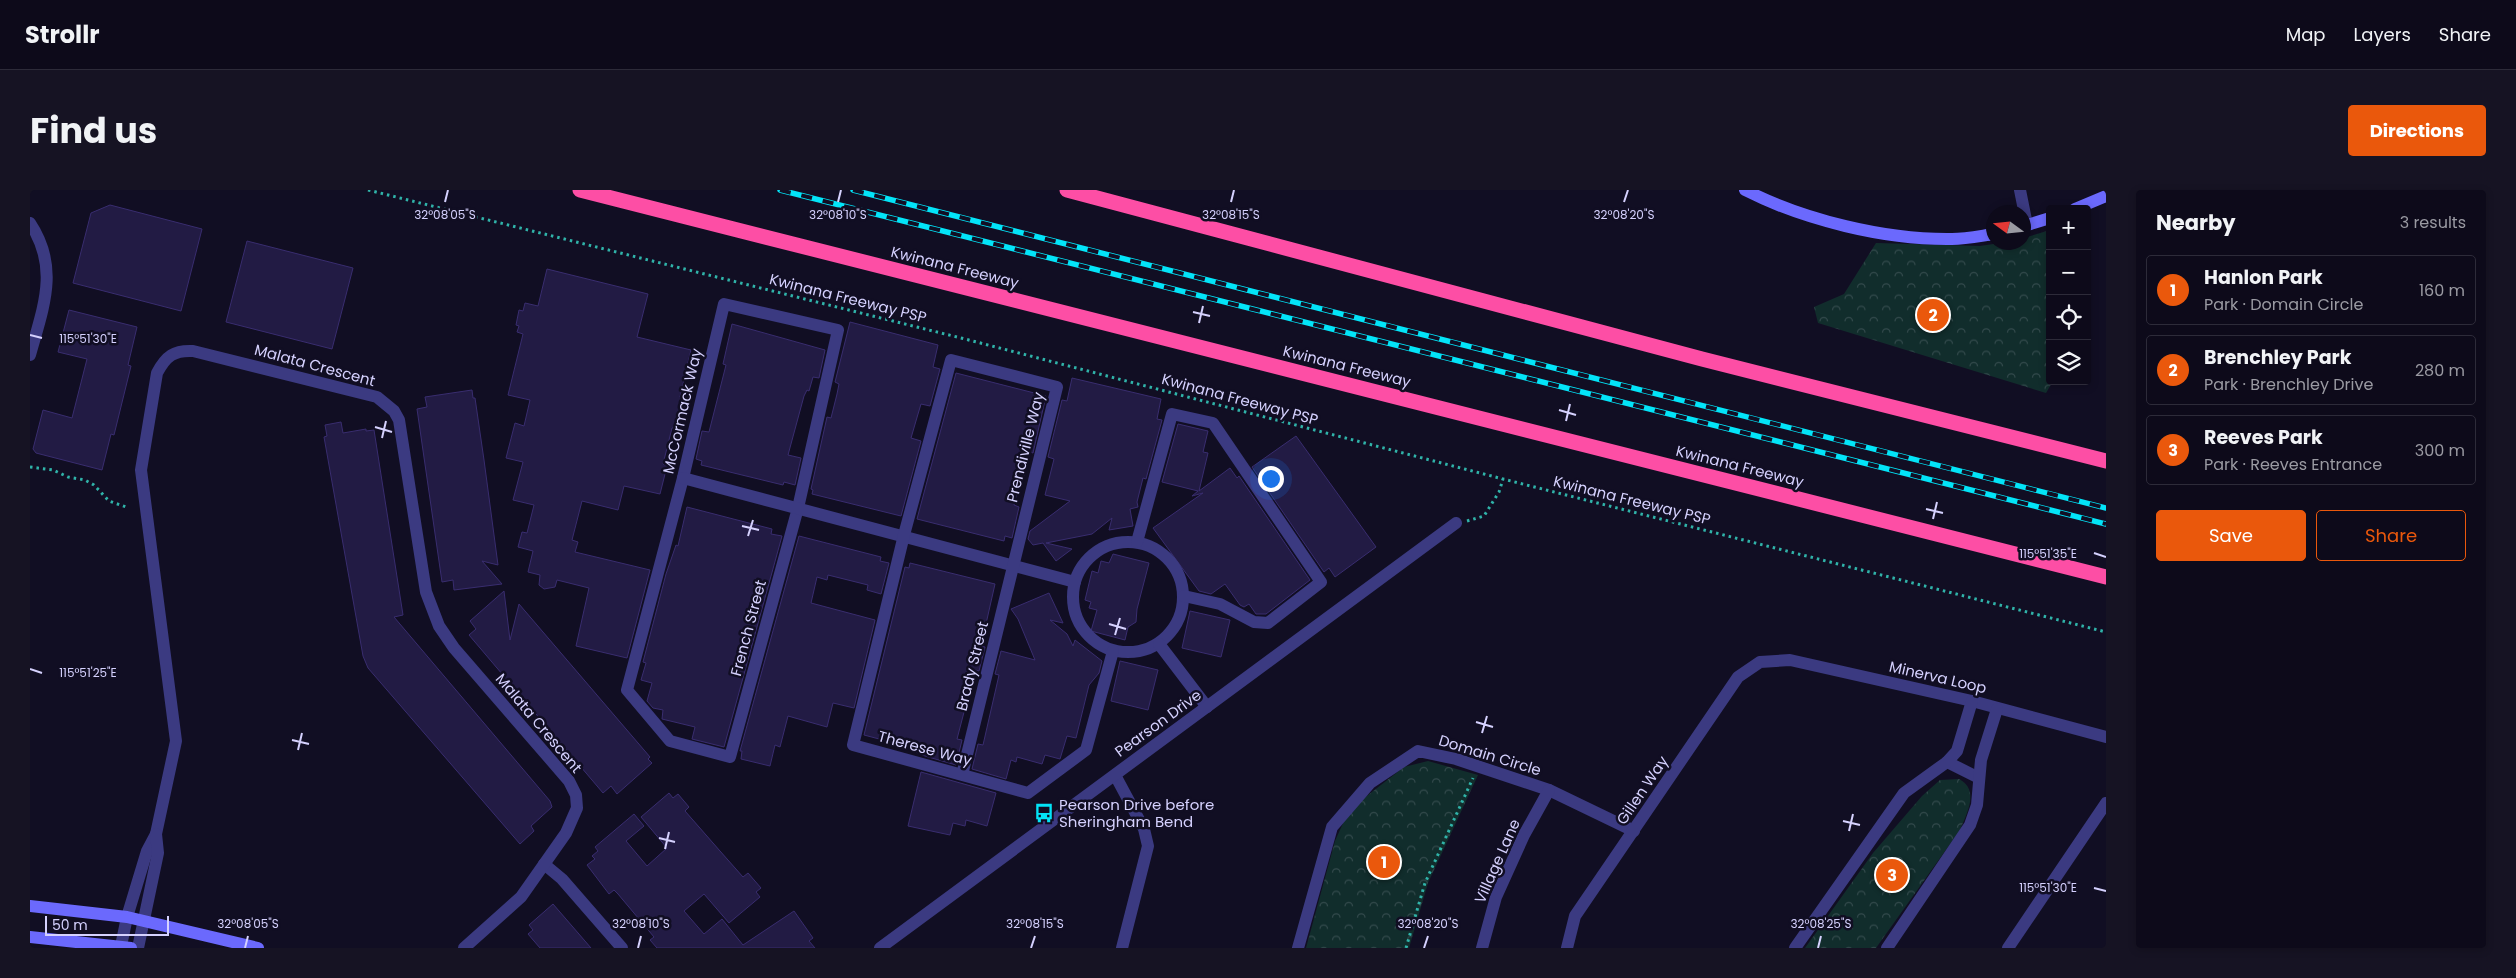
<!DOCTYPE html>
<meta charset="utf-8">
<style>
:root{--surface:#0d0a1a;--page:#161323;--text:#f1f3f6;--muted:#9a9aa2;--line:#2d2b39;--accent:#ea580c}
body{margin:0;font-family:Poppins,sans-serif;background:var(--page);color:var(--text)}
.controls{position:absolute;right:15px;top:15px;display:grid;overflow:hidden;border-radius:5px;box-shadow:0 2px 8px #0003}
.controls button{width:45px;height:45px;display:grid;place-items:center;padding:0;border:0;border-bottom:1px solid var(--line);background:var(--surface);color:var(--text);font:25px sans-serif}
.compass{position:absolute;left:1956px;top:15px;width:45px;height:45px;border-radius:50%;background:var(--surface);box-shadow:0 2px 8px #0003;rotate:285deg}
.scale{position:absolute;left:15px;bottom:12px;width:124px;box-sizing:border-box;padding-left:5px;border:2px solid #d5d1fe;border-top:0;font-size:14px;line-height:18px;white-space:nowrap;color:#d5d1fe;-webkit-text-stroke:4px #110e23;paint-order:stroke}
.you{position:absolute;left:1240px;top:288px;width:18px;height:18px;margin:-12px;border:4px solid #fff;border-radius:50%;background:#1a73e8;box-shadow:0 0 0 8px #1a73e833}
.badge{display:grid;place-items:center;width:32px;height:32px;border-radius:50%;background:var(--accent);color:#fff;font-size:16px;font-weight:700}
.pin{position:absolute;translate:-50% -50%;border:2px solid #fff;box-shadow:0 1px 5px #0006}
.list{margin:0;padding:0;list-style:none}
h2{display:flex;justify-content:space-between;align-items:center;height:65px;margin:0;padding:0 20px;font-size:21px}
h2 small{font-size:16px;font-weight:400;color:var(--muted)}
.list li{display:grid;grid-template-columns:32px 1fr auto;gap:15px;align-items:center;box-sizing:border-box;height:70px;margin:0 10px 10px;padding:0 10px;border:1px solid var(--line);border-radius:5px}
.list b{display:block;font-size:19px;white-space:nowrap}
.list p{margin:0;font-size:16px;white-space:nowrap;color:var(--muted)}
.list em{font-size:16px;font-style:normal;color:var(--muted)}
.actions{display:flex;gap:10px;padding:15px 20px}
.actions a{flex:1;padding:11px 0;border:1px solid var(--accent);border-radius:5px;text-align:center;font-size:18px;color:var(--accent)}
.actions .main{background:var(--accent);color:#fff}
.icon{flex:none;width:28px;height:28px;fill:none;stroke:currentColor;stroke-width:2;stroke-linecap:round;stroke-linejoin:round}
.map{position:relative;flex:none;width:2076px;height:758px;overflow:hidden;border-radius:5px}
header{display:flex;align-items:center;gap:30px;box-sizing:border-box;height:70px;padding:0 25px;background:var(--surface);border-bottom:1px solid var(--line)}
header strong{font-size:24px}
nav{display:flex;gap:28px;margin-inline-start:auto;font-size:18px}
.intro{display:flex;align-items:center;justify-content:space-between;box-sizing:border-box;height:120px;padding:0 30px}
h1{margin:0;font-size:35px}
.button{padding:12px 22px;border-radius:5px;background:var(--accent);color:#fff;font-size:18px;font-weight:700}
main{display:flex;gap:30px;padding:0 30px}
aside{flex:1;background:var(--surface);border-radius:5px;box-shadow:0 2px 8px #0003}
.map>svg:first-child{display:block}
.forest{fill:url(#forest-crowns)}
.building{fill:#221b44;stroke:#392d6f}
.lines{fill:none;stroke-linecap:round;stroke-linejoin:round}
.path{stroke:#30b3a9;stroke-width:3;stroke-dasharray:2.5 4;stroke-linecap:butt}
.street{stroke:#3b3a81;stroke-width:12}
.secondary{stroke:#6b69fd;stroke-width:12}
.highway{stroke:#fd4ea5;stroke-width:15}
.rail-casing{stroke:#03e4f8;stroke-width:5.5}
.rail{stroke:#110e23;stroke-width:4;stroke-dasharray:11;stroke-linecap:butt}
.ticks{fill:none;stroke:#d5d1fe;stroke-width:2}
.labels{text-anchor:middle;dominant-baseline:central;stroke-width:5;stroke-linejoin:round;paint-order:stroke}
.street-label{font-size:15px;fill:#d5d1fe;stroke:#110e23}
.poi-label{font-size:15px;fill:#d5d1fe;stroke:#110e23;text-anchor:start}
.ticks-label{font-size:12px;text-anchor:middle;fill:#d5d1fe;stroke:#110e23;stroke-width:5;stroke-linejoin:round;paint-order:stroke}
</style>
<header>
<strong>Strollr</strong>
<nav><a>Map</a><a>Layers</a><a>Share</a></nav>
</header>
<div class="intro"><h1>Find us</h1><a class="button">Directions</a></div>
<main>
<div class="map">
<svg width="2076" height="758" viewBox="0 0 2076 758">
<defs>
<pattern id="forest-crowns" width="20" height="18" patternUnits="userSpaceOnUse" patternTransform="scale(1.25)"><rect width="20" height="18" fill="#112d2c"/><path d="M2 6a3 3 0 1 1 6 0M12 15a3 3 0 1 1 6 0" fill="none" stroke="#334a4c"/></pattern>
</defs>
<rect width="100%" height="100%" fill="#110e23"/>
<g class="forest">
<polygon points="2020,40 2020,191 2023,191 2016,203 1788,133 1784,117 1814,104 1846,53 1950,56 1970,53 1994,52 1994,48"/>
<polygon points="1398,571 1448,585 1398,693 1379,758 1276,758 1305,651 1314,631 1324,616 1374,577"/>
<path d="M1929,589c21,11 8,34 1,51l-84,118h-71l68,-95 49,-57 18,-16z"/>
</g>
<g class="building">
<polygon points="80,15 172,39 151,121 43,93 61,23"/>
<polygon points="217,51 323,78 302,159 196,132"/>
<polygon points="517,79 618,104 607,147 661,160 650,207 657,210 655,218 657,219 652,239 642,238 633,274 637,276 630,304 594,296 588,320 552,311 542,350 548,352 545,362 620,380 597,468 546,456 559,398 527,390 525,397 514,399 509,395 510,385 498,382 503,361 488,357 492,342 497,343 504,315 483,310 493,272 476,268 485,233 494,236 500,210 478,205 493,144 487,142 489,136 486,135 489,120 493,121 495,113 508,116"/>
<polygon points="39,120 107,137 98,175 101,176 84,245 81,244 72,280 6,263 3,259 13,220 42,228 57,169 28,162"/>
<polygon points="820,132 908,155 903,177 910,179 900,216 891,214 888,224 881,248 891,251 871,326 782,304 783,300 781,299 797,227 801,228 807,204 809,194 805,192"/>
<polygon points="702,134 795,160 789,188 783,187 779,201 777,200 774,206 758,265 771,268 765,295 754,292 753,295 671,275 672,271 666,269 672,241 679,242 696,175 693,174"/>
<polygon points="926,183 1016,206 1003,263 1000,262 994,286 991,285 984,315 989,317 982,348 975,346 974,351 887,329"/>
<polygon points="1042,188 1131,209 1127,229 1132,230 1116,289 1113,288 1107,312 1108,317 1100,319 1103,336 1079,340 1082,328 1062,344 1016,353 1042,359 1026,371 1013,353 1003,355 998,349 1000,341 1040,311 1015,305 1024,269 1018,267 1032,210 1037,211"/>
<polygon points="442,200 443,208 445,208 454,270 468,375 452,371 472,394 424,400 423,390 412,392 387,219 397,217 395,207"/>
<polygon points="311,232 313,243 336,239 336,241 344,240 373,425 364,427 520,611 522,617 501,636 504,641 490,654 338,478 333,466 294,247 297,246 295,235"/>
<polygon points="1148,234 1178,241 1173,262 1178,263 1169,301 1200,278 1207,288 1209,286 1280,390 1236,424 1226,424 1219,414 1214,417 1210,415 1195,394 1181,404 1169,401 1123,338 1173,303 1162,306 1168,301 1132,292"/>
<polygon points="1266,246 1346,357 1305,387 1299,378 1294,382 1222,277"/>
<polygon points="657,317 742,339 741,344 752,346 694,557 662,549 665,537 632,529 633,520 623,518 617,511 622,493 611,490 616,473 613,472 636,384 646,355 648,356"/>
<polygon points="769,346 851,367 850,371 859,373 851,404 837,400 838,395 798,385 797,390 787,387 781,413 845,430 824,518 803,513 797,537 758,526 750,557 745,555 740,576 711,569 712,561 710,561"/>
<polygon points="1083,364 1119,373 1107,419 1106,432 1098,437 1095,450 1061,441 1067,420 1059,418 1061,412 1055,410 1062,381 1068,383 1071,371 1079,373"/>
<polygon points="880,373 965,394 951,456 955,457 949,481 945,480 927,549 932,550 926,575 895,566 886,562 887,559 834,545 875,377 879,378"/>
<polygon points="474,401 480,450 489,414 620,567 618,569 622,573 587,604 581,596 573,603 439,445 446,439 440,431"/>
<polygon points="1019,403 1033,433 1020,430 1037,444 1043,456 1045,450 1072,471 1069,483 1059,495 1046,548 1037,546 1030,569 1015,565 1012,574 987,567 986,572 981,570 976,589 942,579 948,554 953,555 969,485 965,484 971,461 1005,470 988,429 981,419"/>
<polygon points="1160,421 1200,430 1191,467 1152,458"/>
<polygon points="1090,471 1128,480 1118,520 1081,511"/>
<polygon points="891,582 966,603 957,636 936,630 935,636 923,633 920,645 878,636"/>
<polygon points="639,603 643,608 648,604 659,617 655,621 690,661 713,687 718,683 731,698 726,702 730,707 699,733 674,704 654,721 674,744 692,729 713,755 764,721 783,748 779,751 785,758 627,758 620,750 624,747 588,704 584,700 579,704 557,675 565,669 562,666 568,661 565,657 604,624 614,636 596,651 617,676 637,658 611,627"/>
<polygon points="523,714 561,758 510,758 498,744 503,740 499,735"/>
</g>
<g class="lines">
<g class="path">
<polyline points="338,0 935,149 1473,289 2076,442"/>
<polyline points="0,277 23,280 38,287 55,290 64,295 79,311 99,318"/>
<polyline points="1437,331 1454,326 1469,302 1473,289"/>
<polyline points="1376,758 1395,693 1443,588"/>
</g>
<g class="street">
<polyline points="1990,0 1997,35"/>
<path d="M0,33c30,45 13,85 0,132"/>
<polygon points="694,114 808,140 768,318 700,567 640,551 597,500 653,288"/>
<polyline points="653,288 1045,392"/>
<circle cx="1098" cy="407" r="55"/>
<polyline points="1107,352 1142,224 1183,233 1291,392 1238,433 1224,432 1190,414 1154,406"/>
<polyline points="1129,454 1177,517"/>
<polyline points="1917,572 1949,588"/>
<polyline points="932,585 1027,197 921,170 874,345 823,555 998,603 1056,560 1083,461"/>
<polyline points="1085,585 1114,639 1118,656 1092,758"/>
<polyline points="514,674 532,689 592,758"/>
<path d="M91,756l6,-29 20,-66 9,-17 20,-93 -35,-271 16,-97c9,-17 17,-23 36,-22l184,46 17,14 5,9 27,172 13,34 15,22 115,133 7,14 1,13 -11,25 -45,64 -57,51"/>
<polyline points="108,758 128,663 126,644"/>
<polyline points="850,758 1426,333"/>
<polyline points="1268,758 1302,637 1340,593 1388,561 1426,569 1519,600 1604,641"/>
<polyline points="1452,758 1466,707 1494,645 1519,600"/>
<polyline points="1537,758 1545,726 1708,487 1730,472 1760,470 1942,511 2076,547"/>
<polyline points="1765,758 1874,603 1917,572 1927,561 1942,511"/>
<polyline points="1857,758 1940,635 1947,615 1951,570 1967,519"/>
<polyline points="1978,758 2076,613"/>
</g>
<g class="secondary">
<path d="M1715,0c59,30 140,50 207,49 14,0 28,-3 42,-5"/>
<polyline points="2045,19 2076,6"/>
<polyline points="1994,36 2020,28"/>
<polyline points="0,716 97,727 228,758"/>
<polyline points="0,747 101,758"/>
</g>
<g class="highway">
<polyline points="550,0 2076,387"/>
<polyline points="1037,0 1672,169 2076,271"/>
</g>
<defs>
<g id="rail">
<polyline points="750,0 2076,334"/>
<polyline points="823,0 2076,318"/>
</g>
</defs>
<use href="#rail" class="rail-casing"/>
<use href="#rail" class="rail"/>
</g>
<path class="ticks" d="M415,12l3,-12M808,12l3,-12M1201,12l3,-12M1594,12l4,-12M1163,122l17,4M1169,133l4,-17M0,145l12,3M1529,220l17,5M1536,231l4,-17M345,237l17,5M352,248l4,-17M1896,319l17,4M1903,329l4,-17M712,336l17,4M718,346l5,-16M2064,363l12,4M1079,434l17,5M1085,445l5,-17M0,479l12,4M1446,532l17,5M1452,543l5,-17M262,550l17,4M268,560l4,-17M1813,631l17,4M1819,641l4,-17M629,648l16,4M635,659l4,-17M2064,698l12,3M215,758l3,-12M608,758l3,-12M1001,758l4,-12M1394,758l4,-12M1788,758l3,-12"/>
<defs>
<symbol id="bus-bare" viewBox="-9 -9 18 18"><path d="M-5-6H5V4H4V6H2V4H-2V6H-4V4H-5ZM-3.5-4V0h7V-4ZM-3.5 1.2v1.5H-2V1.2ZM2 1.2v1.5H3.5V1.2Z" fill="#03e4f8" stroke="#110e23" stroke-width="2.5" paint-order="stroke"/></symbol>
</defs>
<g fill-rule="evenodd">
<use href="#bus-bare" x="1000" y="609" width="28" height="28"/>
</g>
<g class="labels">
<g class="street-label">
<text transform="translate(925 77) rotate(14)">Kwinana Freeway</text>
<text transform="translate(818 108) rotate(14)">Kwinana Freeway PSP</text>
<text transform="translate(285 175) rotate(15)">Malata Crescent</text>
<text transform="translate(1317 176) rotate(14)">Kwinana Freeway</text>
<text transform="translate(1210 209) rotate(15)">Kwinana Freeway PSP</text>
<text transform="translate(652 221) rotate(-77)">McCormack Way</text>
<text transform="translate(995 257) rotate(-76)">Prendiville Way</text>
<text transform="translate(1710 276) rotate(14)">Kwinana Freeway</text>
<text transform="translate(1602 310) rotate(14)">Kwinana Freeway PSP</text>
<text transform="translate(718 438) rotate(-75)">French Street</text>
<text transform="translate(942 476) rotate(-76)">Brady Street</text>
<text transform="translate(1908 487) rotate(13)">Minerva Loop</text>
<text transform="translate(509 533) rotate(50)">Malata Crescent</text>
<text transform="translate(1128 533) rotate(-36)">Pearson Drive</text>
<text transform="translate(895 558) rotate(15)">Therese Way</text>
<text transform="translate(1460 565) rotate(17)">Domain Circle</text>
<text transform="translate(1612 600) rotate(-56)">Gillen Way</text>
<text transform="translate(1467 671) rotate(-66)">Village Lane</text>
</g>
<g class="poi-label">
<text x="1029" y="614">Pearson Drive before<tspan x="1029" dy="17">Sheringham Bend</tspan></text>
</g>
</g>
<g class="ticks-label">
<text x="1594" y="29">32°08'20"S</text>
<text x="415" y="29">32°08'05"S</text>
<text x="808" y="29">32°08'10"S</text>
<text x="1201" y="29">32°08'15"S</text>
<text x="58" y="153">115°51'30"E</text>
<text x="2018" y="368">115°51'35"E</text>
<text x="58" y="487">115°51'25"E</text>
<text x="2018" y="702">115°51'30"E</text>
<text x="218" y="738">32°08'05"S</text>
<text x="611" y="738">32°08'10"S</text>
<text x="1005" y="738">32°08'15"S</text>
<text x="1398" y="738">32°08'20"S</text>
<text x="1791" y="738">32°08'25"S</text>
</g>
</svg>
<div class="controls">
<button>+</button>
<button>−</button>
<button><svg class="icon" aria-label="locate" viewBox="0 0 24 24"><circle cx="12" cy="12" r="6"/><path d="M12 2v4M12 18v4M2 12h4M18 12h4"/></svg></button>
<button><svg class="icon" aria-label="layers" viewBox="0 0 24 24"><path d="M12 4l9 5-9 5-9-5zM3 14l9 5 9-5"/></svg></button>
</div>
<svg class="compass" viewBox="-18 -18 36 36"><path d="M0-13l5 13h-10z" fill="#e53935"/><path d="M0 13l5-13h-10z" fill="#9a9aa2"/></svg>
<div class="scale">50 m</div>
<div class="you"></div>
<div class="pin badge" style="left:1354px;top:672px">1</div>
<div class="pin badge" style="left:1903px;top:125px">2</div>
<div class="pin badge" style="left:1862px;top:685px">3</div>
</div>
<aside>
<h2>Nearby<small>3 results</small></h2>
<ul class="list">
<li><span class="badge">1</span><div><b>Hanlon Park</b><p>Park · Domain Circle</p></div><em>160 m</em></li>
<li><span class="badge">2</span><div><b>Brenchley Park</b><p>Park · Brenchley Drive</p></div><em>280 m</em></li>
<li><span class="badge">3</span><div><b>Reeves Park</b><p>Park · Reeves Entrance</p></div><em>300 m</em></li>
</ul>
<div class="actions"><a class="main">Save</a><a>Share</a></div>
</aside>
</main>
